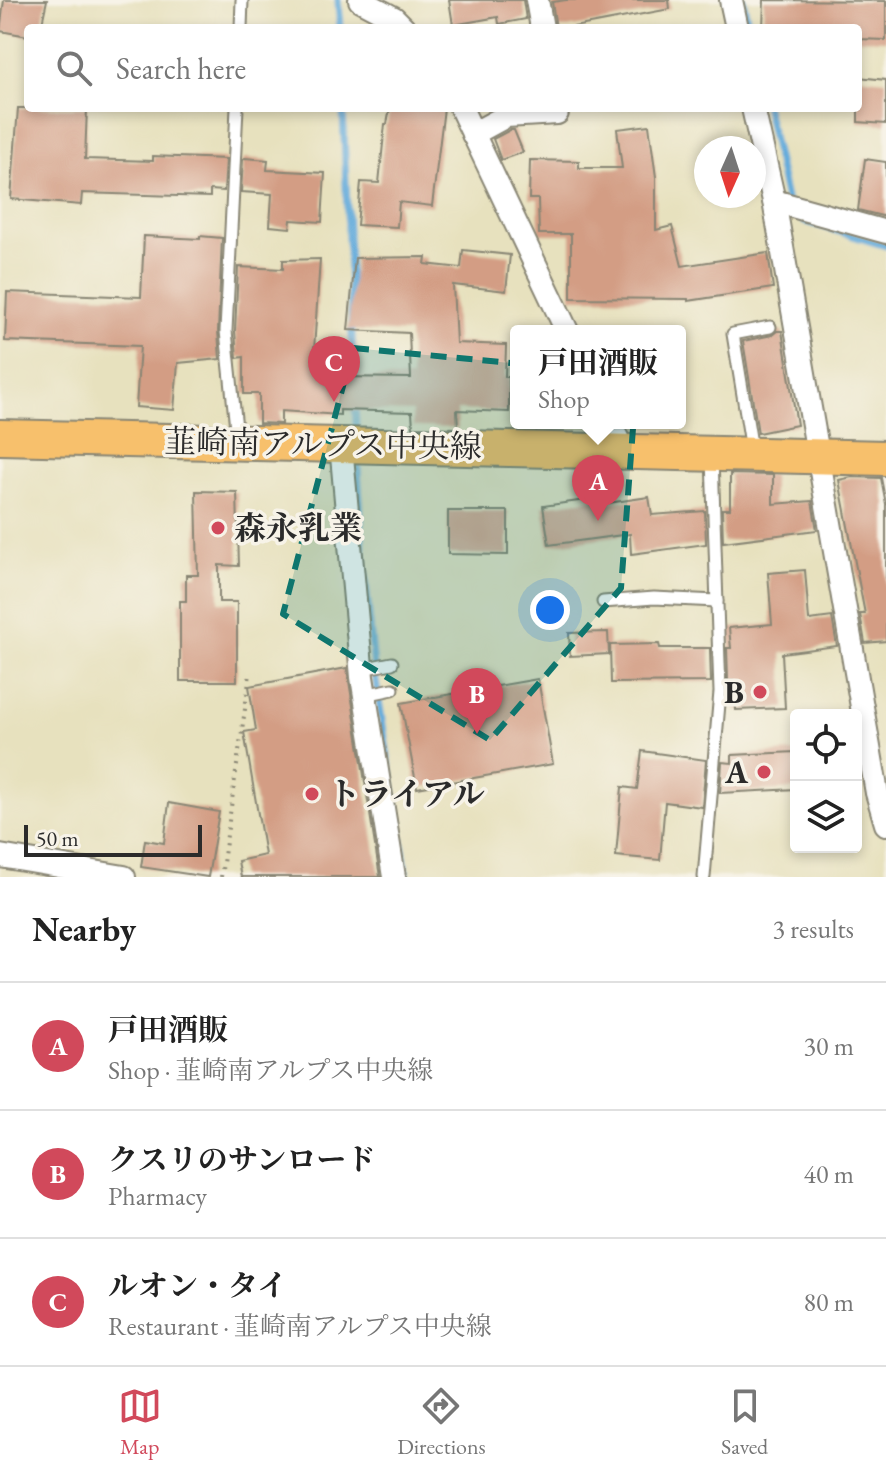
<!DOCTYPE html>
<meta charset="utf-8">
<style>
:root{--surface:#fff;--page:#f6f6f6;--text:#222;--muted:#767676;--line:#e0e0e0;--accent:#d1495b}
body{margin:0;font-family:"EB Garamond","Noto Serif JP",serif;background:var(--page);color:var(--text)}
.controls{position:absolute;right:24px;bottom:24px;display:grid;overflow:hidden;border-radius:8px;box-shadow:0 4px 12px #0003}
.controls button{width:72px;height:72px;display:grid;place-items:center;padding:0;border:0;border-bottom:2px solid var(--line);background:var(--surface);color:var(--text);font:40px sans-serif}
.compass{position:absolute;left:694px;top:136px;width:72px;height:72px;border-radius:50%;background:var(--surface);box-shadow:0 4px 12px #0003;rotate:183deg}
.scale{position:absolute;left:24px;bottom:20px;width:178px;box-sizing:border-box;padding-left:8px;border:4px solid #2b2b2b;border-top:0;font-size:22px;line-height:28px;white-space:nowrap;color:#2b2b2b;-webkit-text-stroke:6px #f7f3e8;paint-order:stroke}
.you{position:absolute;left:550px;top:610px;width:28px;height:28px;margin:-20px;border:6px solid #fff;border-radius:50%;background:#1a73e8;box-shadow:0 0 0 12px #1a73e833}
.badge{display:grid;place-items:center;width:52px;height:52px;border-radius:50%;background:var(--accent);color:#fff;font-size:26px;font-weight:700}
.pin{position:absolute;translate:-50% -66px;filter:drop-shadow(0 2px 4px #0008)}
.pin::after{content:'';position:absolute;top:42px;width:28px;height:24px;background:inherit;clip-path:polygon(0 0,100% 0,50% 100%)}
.popup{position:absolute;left:510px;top:325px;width:176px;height:104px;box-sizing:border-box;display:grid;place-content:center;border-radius:8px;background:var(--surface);filter:drop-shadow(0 2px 6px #0005);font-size:26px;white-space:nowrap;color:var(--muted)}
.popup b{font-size:30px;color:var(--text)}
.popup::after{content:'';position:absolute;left:50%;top:100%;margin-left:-16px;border:16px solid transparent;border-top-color:var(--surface)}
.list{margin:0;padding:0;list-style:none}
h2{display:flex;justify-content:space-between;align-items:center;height:104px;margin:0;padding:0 32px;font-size:34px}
h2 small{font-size:26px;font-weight:400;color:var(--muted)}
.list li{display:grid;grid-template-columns:52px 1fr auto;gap:24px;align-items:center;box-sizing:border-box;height:128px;padding:0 32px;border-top:2px solid var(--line)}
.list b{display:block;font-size:30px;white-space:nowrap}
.list p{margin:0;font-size:26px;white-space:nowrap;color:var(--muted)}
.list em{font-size:26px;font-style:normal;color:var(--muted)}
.icon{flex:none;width:44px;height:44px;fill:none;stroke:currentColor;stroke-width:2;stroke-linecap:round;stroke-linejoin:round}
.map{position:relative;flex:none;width:886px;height:877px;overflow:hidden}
.search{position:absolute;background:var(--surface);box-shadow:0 4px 12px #0003;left:24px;right:24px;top:24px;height:88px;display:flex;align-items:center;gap:20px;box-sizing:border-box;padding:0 28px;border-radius:8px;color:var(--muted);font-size:30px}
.sheet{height:488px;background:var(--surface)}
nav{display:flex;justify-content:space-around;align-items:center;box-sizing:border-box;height:112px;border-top:2px solid var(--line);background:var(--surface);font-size:22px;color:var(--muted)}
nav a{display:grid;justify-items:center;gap:4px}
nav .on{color:var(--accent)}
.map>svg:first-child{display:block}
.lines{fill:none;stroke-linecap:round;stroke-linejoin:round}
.stream{stroke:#65acdb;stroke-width:7}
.building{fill:#d39d84}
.service-casing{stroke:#898674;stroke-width:15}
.minor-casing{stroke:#898674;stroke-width:26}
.primary-casing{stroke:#898674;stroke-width:38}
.path{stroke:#898674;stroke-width:4;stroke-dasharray:2 6;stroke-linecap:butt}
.service{stroke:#fff;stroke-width:11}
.minor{stroke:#fff;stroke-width:22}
.primary{stroke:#f7c06c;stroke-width:34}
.marked{fill:#0f766e;fill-opacity:0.2;stroke:#0f766e;stroke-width:6;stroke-dasharray:16 10;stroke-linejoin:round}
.poi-dot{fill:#d1495b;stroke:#f7f3e8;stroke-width:3}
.labels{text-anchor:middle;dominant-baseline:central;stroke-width:7;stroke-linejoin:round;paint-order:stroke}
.street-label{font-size:32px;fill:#2b2b2b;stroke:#f7f3e8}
.poi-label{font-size:32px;font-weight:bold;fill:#2b2b2b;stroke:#f7f3e8;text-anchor:start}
</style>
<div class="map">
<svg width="886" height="877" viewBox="0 0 886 877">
<rect width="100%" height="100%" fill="#f7f3e8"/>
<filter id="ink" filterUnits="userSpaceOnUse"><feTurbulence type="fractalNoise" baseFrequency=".0125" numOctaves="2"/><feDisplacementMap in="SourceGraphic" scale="16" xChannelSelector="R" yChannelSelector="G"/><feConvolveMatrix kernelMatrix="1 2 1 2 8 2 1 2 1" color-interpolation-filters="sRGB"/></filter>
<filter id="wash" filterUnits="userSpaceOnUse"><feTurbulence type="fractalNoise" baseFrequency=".006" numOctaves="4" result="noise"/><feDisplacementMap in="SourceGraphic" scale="32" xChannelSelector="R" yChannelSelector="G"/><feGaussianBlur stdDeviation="1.8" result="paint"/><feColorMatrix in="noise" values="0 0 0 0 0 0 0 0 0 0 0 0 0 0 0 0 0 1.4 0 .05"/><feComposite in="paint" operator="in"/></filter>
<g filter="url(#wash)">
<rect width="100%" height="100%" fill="#e7e1be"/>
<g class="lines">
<g class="stream">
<polyline points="338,0 340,28"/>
<polyline points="743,0 749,28"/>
<polyline points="343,108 354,386"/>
<polyline points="766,108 786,199"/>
<polyline points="804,221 886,246"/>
<polyline points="355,402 356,424"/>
<polyline points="358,466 362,540 374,669 407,877"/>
</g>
</g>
<g id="blocks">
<g class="building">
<polygon points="4,0 47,0 41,28 28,28 28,36 0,31"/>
<polygon points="449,0 523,0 526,19 499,24 498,17 453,25"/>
<polygon points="566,0 669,0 670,9 568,28 556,28 552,2"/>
<polygon points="764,0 886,1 886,40 858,39 858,28 763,28"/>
<polygon points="858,77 886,80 886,124 858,122"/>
<polygon points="18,108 87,108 85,159 153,161 153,156 226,159 224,191 210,190 210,197 82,193 81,205 11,199"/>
<polygon points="390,108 444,108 432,206 399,202 397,227 357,225 361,182 379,183 385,124 387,124"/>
<polygon points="649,125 656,177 656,230 672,226 682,266 768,253 773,288 688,301 688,299 571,298 571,234 539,234 538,199 529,199 530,160 579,161 579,168 622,168 617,129"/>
<polygon points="510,130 514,130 523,152 501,160 493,139"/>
<polygon points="245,158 268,160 267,170 325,173 322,222 291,220 290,228 270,226 272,194 241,192 243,160"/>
<polygon points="865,159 886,162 886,217 858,210"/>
<polygon points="144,236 200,239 200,236 222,238 218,331 220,359 178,363 174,410 136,407 140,346 5,341 7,292 141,297"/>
<polygon points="463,250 510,255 506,291 453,285 456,343 506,345 505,377 509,377 509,412 457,410 458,428 413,427 412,412 340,410 340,415 281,411 281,424 259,423 259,394 244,394 244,357 237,358 235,331 238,267 283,269 283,260 320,259 314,350 340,352 339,377 411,378 409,333 348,330 355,258 426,257 425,264 461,268"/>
<polygon points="777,331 782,331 797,425 758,433 743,341 772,335"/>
<polygon points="730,474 773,475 773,504 812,501 817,530 723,542 722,509 730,509"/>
<polygon points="852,477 881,478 886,504 886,641 865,643 860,614 865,614 839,480"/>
<polygon points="196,491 237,492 239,566 219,565 219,602 237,602 237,681 180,681 180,601 186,601 186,575 198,575"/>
<polygon points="649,497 652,515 705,511 706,544 631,554 630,534 549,545 543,506 600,498 601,504"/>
<polygon points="448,511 508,511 508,555 448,554"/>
<polygon points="805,570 809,620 832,617 837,646 782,653 785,708 736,710 734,681 728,681 727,648 731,648 729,628 772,624 768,573"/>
<polygon points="608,632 609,654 570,656 569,633"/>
<polygon points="659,644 660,648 710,648 711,682 611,683 610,645"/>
<polygon points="347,668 380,877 241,877 238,861 265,855 244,732 256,730 249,686"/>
<polygon points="538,679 553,764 417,788 401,703"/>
<polygon points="642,751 706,760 702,807 665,802 660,860 616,856 622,787 637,789"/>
<polygon points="796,752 796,789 720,793 722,762 732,763 732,755"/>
<polygon points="169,803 219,812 208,877 141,867 145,840 164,843"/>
</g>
</g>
</g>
<g filter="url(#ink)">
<use href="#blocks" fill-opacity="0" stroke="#898674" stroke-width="2"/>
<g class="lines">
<defs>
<g id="service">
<polyline points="241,28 242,0"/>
<polyline points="237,108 226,331 237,438"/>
<polyline points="752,450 733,334 770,327"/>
<polyline points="603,602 654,598 717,601"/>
<polyline points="361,669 392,663"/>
<polyline points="364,695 393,689"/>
<polyline points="704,877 720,692 712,458"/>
</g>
<g id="minor">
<polyline points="360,0 394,18 404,28"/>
<polyline points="537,0 542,28"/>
<polyline points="731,0 737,28"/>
<polyline points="461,108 567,331"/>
<polyline points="753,108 774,201"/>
<polyline points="473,134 506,116 557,113 556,108"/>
<polyline points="886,232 774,201 877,793 886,824"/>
<polyline points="610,423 623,451"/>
<polyline points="341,445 362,677 394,877"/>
<polyline points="0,856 124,877"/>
</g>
<polyline id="primary" points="0,437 886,458"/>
</defs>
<use href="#service" class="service-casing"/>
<use href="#minor" class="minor-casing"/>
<use href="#primary" class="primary-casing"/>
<polyline class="path" points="221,877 250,674"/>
<use href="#service" class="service"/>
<use href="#minor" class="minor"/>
<use href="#primary" class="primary"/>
</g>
</g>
<path class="marked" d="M353,348l284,27 -16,213 -131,152 -207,-126z"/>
<g class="poi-dot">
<circle cx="218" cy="528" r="8"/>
<circle cx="760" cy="692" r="8"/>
<circle cx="764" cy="772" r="8"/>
<circle cx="312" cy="794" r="8"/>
</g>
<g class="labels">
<g class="street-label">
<text transform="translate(323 444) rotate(1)">韮崎南アルプス中央線</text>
</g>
<g class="poi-label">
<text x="234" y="528">森永乳業</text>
<text x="744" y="692" text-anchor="end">B</text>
<text x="748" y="772" text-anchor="end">A</text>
<text x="328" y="794">トライアル</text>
</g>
</g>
</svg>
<div class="controls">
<button><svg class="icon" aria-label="locate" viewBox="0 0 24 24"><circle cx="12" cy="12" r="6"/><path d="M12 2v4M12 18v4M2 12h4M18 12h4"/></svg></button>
<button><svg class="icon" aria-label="layers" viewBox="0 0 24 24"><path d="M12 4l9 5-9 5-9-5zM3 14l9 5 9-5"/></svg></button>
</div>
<svg class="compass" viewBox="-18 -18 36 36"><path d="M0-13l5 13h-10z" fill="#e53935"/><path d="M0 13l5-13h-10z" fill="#767676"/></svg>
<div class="scale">50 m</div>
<div class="you"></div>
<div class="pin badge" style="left:598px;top:521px">A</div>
<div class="popup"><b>戸田酒販</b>Shop</div>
<div class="pin badge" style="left:477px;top:734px">B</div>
<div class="pin badge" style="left:334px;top:402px">C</div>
<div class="search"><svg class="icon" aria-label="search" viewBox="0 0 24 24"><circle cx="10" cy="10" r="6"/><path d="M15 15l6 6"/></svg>Search here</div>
</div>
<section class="sheet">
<h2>Nearby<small>3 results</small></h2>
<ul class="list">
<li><span class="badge">A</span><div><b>戸田酒販</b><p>Shop · 韮崎南アルプス中央線</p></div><em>30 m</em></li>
<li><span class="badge">B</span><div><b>クスリのサンロード</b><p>Pharmacy</p></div><em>40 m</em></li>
<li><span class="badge">C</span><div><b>ルオン・タイ</b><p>Restaurant · 韮崎南アルプス中央線</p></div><em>80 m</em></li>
</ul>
</section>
<nav>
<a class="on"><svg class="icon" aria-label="map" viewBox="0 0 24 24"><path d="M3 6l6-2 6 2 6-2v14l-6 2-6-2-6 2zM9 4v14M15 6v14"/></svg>Map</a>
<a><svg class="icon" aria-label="directions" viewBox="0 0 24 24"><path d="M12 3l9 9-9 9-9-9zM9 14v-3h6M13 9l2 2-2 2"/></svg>Directions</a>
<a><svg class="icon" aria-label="saved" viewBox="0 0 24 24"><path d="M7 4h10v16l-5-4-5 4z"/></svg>Saved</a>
</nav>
